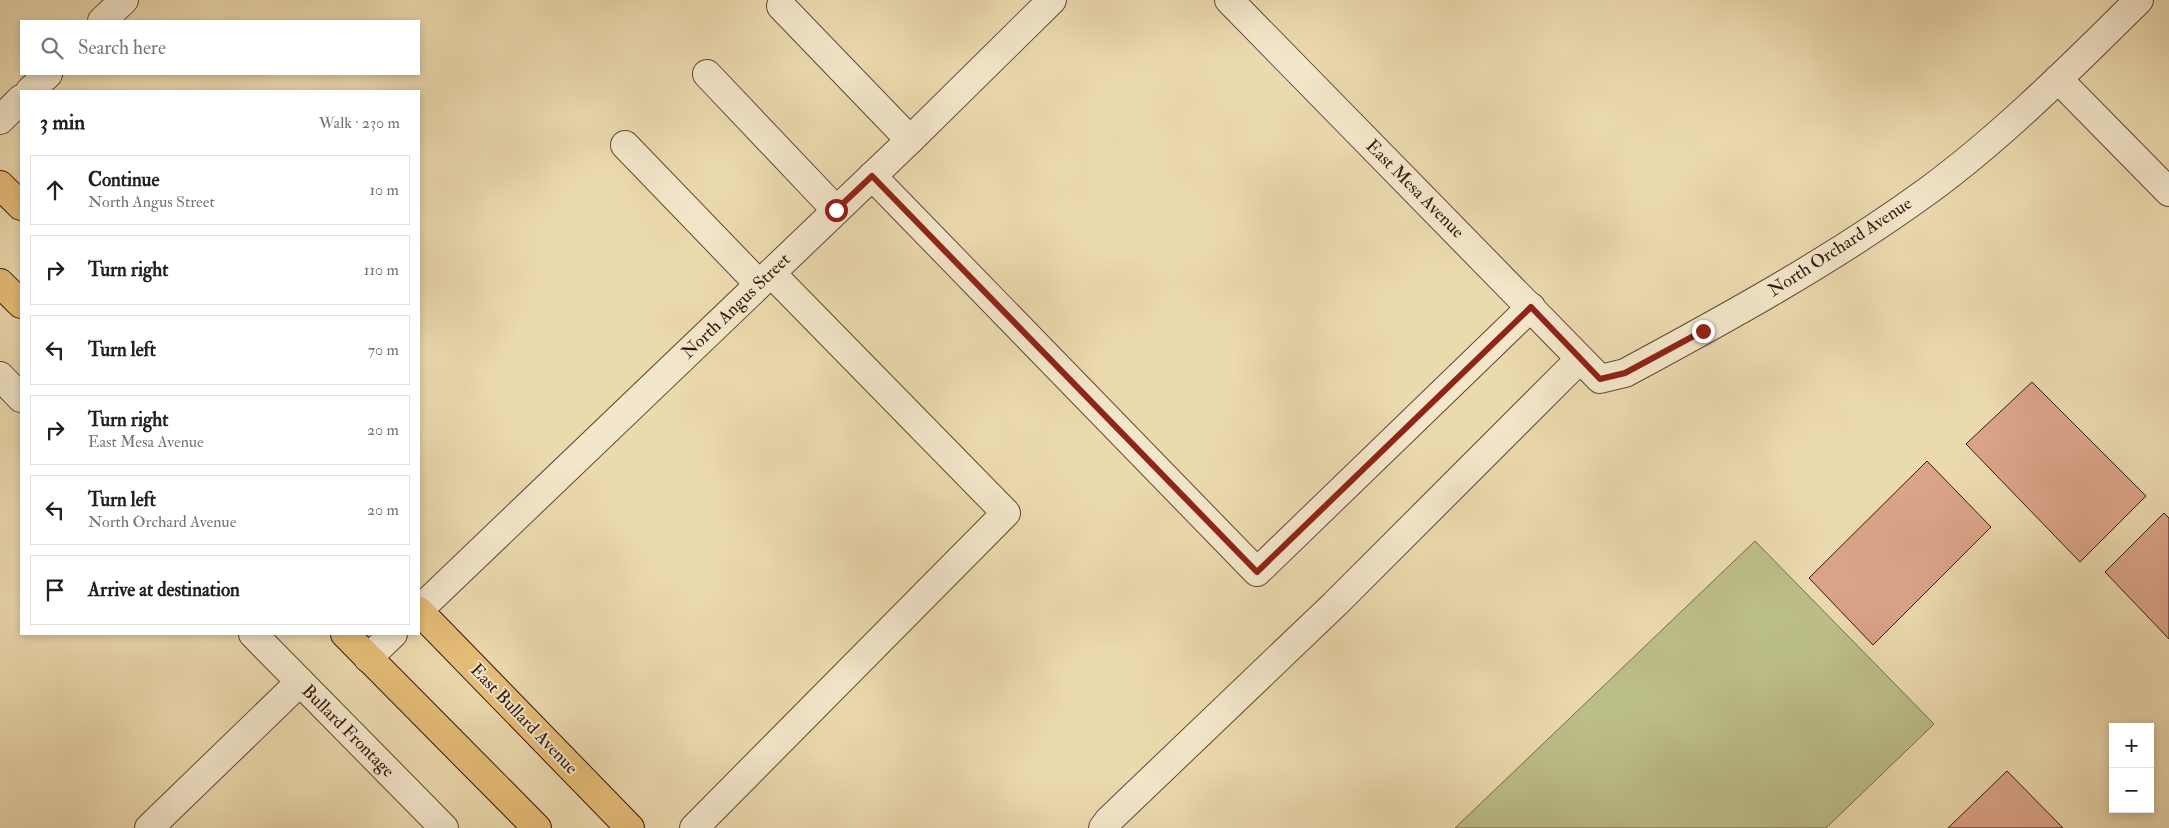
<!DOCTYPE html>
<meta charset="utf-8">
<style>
:root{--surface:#fff;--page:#f2f2f2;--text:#202124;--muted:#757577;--line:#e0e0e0}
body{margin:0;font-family:"IM FELL Double Pica",serif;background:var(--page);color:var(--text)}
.controls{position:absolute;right:15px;bottom:15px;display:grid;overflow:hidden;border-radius:0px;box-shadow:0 2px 8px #0003}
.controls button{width:45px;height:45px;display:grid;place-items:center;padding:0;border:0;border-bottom:1px solid var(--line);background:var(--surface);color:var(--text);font:25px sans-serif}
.stop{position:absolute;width:15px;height:15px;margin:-11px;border:4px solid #8f2418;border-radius:50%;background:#fff}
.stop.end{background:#8f2418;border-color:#fff;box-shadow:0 1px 5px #0008}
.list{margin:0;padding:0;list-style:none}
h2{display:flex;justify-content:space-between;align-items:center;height:65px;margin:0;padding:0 20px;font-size:21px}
h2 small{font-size:16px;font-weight:400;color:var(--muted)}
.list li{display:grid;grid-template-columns:32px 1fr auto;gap:15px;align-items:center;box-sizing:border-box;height:70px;margin:0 10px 10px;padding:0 10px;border:1px solid var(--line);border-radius:0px}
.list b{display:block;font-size:19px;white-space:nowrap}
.list p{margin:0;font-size:16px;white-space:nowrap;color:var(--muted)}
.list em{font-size:16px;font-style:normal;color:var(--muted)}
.icon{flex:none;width:28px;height:28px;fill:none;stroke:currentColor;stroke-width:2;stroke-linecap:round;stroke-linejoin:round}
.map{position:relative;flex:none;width:2169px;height:828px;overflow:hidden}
.search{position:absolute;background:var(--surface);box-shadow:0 2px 8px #0003;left:20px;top:20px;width:400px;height:55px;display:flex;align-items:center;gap:12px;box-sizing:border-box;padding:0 18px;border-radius:0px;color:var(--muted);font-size:19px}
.panel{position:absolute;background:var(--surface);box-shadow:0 2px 8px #0003;left:20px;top:90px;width:400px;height:545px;border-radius:0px}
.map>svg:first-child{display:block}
.green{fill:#bcbe88;stroke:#786a4a}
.building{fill:#dba489;stroke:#35170b}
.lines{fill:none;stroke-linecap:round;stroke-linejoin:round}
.minor-casing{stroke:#634834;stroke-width:30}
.major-casing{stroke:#35170b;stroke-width:30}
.minor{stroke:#f3e7cb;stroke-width:28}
.major{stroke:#e6bd78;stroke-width:28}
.route{stroke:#8f2418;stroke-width:6}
.labels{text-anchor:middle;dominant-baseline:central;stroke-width:4;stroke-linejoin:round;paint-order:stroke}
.street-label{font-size:18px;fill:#35170b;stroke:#f3e7cb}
</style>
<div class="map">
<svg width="2169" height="828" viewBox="0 0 2169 828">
<rect width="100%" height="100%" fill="#ecdaaf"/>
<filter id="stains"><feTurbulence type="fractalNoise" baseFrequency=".004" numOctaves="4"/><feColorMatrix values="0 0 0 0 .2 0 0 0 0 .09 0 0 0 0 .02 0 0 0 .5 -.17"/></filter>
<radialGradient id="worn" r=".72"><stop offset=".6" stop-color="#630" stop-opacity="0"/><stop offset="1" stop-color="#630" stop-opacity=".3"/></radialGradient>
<polygon class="green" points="1755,541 1934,724 1826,828 1455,828"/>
<g class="building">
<polygon points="2032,382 2146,496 2080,562 1966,444"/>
<polygon points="1927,461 1991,527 1873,645 1809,578"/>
<polygon points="2164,513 2169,518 2169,639 2105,572"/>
<polygon points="2007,771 2063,828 1948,828"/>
</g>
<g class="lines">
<defs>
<g id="minor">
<path d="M1229,0l371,379 25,-6c104,-56 208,-113 304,-183 76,-56 143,-124 210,-190"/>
<polyline points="781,6 910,140"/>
<polyline points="102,21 124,0"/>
<polyline points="707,74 836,210"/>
<polyline points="2058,79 2169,192"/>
<polyline points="30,91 48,74"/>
<polyline points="0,120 21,99"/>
<polyline points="625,145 759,284"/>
<polyline points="872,176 1257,572 1531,307"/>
<polyline points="0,376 21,398"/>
<polyline points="419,610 910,140 1052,0"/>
<polyline points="253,634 444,828"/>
<polyline points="368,658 393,634"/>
<polyline points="149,828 300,682"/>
<polyline points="694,828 1006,513 771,273"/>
<polyline points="1103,828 1109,820 1335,604 1579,360"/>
</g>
<g id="major">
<polyline points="0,185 21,206"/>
<polyline points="0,283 21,304"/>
<polyline points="419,611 630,828"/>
<polyline points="345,634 537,828"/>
</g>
</defs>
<use href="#minor" class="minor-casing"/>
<use href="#major" class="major-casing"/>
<use href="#minor" class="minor"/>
<use href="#major" class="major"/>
</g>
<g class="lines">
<polyline class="route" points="836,210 872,176 1257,572 1531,307 1600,379 1625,373 1703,331"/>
</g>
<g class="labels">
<g class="street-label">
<text transform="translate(1415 189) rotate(45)">East Mesa Avenue</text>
<text transform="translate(1840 247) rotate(-33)">North Orchard Avenue</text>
<text transform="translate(736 306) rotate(-44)">North Angus Street</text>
<text transform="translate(524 719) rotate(46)">East Bullard Avenue</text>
<text transform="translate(348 731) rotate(45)">Bullard Frontage</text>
</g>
</g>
<rect width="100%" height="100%" filter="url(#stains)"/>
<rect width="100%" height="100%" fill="url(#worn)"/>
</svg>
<div class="controls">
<button>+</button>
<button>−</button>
</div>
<div class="stop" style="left:836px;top:210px"></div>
<div class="stop end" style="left:1703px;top:331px"></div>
<div class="search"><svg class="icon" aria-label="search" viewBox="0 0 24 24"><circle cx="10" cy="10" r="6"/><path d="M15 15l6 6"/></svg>Search here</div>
<section class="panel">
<h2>3 min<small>Walk · 230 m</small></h2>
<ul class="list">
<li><svg class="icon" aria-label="ahead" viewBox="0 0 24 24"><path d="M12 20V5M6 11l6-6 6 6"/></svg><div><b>Continue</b><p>North Angus Street</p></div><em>10 m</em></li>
<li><svg class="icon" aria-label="right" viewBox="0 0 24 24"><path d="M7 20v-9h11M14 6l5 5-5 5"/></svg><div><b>Turn right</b></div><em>110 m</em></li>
<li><svg class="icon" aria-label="left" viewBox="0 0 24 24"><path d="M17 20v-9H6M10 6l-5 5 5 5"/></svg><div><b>Turn left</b></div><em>70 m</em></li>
<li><svg class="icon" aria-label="right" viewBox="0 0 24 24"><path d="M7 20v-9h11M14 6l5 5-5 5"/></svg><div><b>Turn right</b><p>East Mesa Avenue</p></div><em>20 m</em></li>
<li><svg class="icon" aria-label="left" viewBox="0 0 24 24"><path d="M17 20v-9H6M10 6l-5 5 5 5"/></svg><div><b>Turn left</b><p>North Orchard Avenue</p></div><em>20 m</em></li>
<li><svg class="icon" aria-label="arrive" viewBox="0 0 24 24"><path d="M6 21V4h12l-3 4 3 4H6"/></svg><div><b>Arrive at destination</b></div></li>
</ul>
</section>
</div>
